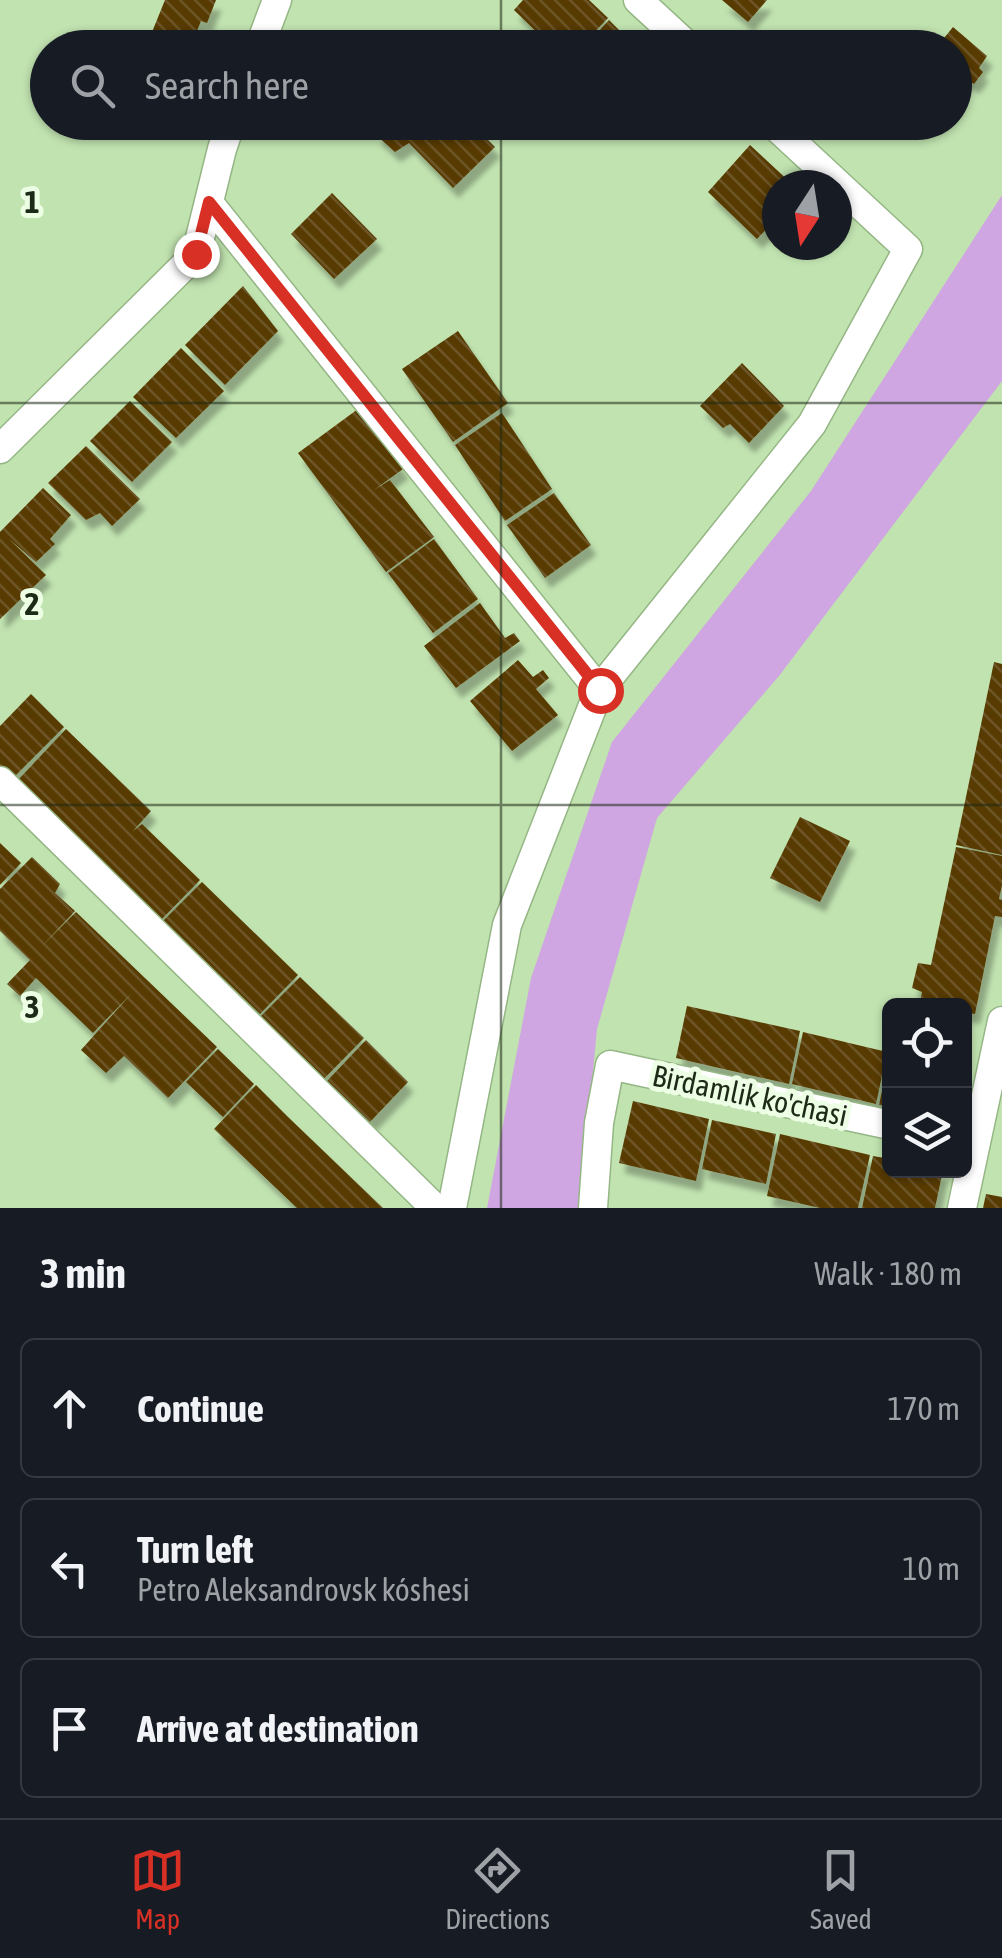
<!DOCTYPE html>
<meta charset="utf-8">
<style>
:root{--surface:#171b24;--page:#20242c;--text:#f1f3f6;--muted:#9ea1a6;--line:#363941;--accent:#d93025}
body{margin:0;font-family:"Asap Condensed",sans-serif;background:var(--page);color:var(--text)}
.controls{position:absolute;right:30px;bottom:30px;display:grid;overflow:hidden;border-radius:15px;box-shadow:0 2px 8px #0004}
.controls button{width:90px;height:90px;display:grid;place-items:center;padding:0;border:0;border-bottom:2px solid var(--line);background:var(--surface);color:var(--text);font:50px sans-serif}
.compass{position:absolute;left:762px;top:170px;width:90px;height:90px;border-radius:50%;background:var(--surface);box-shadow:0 2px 8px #0004;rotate:192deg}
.stop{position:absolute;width:30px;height:30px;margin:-22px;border:8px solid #d93025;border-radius:50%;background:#fff}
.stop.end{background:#d93025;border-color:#fff;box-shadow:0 2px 10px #0008}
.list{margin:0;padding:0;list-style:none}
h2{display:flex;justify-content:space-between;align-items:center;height:130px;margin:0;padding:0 40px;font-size:42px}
h2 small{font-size:32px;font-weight:400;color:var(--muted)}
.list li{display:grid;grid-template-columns:65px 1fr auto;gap:30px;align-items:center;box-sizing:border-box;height:140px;margin:0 20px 20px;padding:0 20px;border:2px solid var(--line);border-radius:15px}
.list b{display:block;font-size:38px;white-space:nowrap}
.list p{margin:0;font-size:32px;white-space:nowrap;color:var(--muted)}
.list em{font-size:32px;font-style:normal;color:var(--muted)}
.icon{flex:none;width:55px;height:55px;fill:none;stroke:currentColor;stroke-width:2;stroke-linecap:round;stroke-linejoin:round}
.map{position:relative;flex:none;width:1002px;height:1208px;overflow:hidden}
.search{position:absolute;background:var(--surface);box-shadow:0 2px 8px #0004;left:30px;right:30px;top:30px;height:110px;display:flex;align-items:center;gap:25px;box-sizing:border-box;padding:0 35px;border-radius:55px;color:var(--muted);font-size:38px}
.sheet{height:610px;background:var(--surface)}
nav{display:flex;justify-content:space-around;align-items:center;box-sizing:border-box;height:140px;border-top:2px solid var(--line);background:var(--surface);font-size:28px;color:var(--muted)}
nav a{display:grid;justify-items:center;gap:5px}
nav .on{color:var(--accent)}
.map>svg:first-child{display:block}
.water{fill:#cfa6e1}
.building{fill:url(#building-back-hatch);filter:url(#shadow)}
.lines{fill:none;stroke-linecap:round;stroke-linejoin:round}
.minor-casing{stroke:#95b685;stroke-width:31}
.minor{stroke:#fff;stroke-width:28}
.route{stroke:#d93025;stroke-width:12}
.grid{fill:none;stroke:#1d2a17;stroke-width:2.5;stroke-opacity:0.55}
.labels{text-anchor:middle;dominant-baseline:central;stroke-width:10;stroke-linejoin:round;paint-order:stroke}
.street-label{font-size:30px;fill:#1d2a17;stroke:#ecfee4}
.grid-label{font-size:32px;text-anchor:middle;font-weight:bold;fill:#1d2a17;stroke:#ecfee4;stroke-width:10;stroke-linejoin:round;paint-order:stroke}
</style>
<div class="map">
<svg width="1002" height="1208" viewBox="0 0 1002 1208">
<defs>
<pattern id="building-back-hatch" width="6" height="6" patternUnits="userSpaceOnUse" patternTransform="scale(2.5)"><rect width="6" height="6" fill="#583a02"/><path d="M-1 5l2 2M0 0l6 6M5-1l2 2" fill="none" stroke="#6c5527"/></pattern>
<filter id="shadow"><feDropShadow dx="5.5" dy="10" stdDeviation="2.5" flood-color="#0004"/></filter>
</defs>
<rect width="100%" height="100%" fill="#c1e3b0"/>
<polygon class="water" points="1002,195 1002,381 779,676 657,818 597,1029 580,1208 487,1208 531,978 612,742 811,491"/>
<g class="building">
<polygon points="165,0 216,0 207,23 201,21 190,48 135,48 139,38 148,42"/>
<polygon points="523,0 589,0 608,18 579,48 553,48 514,10"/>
<polygon points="722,0 767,0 748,22"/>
<polygon points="609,20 637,48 583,48"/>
<polygon points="953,27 987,56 979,68 983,72 974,84 966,79 958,89 954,87 954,48 936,48"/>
<polygon points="386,122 470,122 495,147 453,188 409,143 395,152 375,134"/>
<polygon points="750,145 793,185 777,185 777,218 757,239 708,192"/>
<polygon points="332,193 377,239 334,279 291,234"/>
<polygon points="243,286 278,331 225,385 185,345"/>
<polygon points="458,331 508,403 453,442 402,369"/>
<polygon points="181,348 224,391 176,438 133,397"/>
<polygon points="742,363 784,406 749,443 730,424 723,428 700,406"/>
<polygon points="130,401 172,442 132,482 90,441"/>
<polygon points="358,409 403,469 374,490 390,480 434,537 386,572 298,453"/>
<polygon points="502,413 552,489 505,521 455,445"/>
<polygon points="86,446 140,499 112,526 100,513 86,520 48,483"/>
<polygon points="43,488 71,515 50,539 55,544 36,562 9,539 46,575 0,619 0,532"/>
<polygon points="554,493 591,545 545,578 507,525"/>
<polygon points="434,539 478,599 433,633 388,573"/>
<polygon points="480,603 505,638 514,633 520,641 456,688 424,646"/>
<polygon points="518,660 533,677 543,670 549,678 536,689 558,715 512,751 470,701"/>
<polygon points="994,662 1002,664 1002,855 956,845"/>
<polygon points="31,694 64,727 7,784 0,777 0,726"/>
<polygon points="66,729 151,811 133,831 142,824 200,880 161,920 18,780"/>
<polygon points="800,817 850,841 820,902 770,878"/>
<polygon points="0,843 21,863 0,885"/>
<polygon points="956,847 1002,856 1002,885 999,899 1002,900 1002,917 995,916 975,1014 964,1012 964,1006 936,1006 920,1002 922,992 912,988 918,963 931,965"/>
<polygon points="32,857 60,884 55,893 75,911 42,946 76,912 217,1047 168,1098 124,1056 106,1073 81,1050 132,993 93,1033 36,978 20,996 7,984 30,960 0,931 0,889"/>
<polygon points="202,882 298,975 260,1014 163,921"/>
<polygon points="300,977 364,1038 314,1089 250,1027"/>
<polygon points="687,1006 800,1031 789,1084 676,1058"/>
<polygon points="803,1032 887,1052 876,1104 792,1084"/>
<polygon points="366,1040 408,1082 370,1122 327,1081"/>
<polygon points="218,1049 254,1084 223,1117 186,1082"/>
<polygon points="888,1061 890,1061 890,1107 879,1105"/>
<polygon points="256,1085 288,1117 383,1208 297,1208 214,1129"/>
<polygon points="633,1101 709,1119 696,1181 619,1163"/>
<polygon points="712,1120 776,1134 766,1184 702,1169"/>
<polygon points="780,1134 870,1155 858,1208 820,1208 767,1196"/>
<polygon points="873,1156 890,1159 890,1170 943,1170 935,1208 862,1208"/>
<polygon points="986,1194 1002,1197 1002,1208 983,1208"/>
</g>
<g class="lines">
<defs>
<g id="minor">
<polyline points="638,0 690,48"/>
<polyline points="259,48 277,0"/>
<polyline points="209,203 599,690"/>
<polyline points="0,449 196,254 222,149 231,122"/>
<polyline points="0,781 435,1208"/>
<polyline points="452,1208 507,925 599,690 812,424 908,249 771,122"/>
<polyline points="593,1208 599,1123 610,1065 890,1125"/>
<polyline points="962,1208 1002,1021"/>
</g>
</defs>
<use href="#minor" class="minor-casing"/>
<use href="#minor" class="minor"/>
</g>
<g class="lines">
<polyline class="route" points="196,254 209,202 600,690"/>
</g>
<path class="grid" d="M501,0v48M501,122v1086M0,403h1002M0,805h1002"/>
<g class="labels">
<g class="street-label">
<text transform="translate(750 1095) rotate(12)">Birdamlik ko'chasi</text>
</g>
</g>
<g class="grid-label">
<text x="32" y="213">1</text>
<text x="32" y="615">2</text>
<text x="32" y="1018">3</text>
</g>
</svg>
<div class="controls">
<button><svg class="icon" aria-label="locate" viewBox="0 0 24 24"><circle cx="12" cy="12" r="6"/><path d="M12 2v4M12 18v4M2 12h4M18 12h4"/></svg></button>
<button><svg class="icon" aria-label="layers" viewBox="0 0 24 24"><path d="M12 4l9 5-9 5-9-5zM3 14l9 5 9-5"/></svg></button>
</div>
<svg class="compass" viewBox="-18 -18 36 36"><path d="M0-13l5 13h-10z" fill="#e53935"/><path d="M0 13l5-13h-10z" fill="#9ea1a6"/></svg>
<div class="stop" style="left:600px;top:690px"></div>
<div class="stop end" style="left:196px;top:254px"></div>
<div class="search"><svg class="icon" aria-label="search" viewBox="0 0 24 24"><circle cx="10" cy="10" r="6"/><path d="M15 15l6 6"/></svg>Search here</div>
</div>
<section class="sheet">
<h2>3 min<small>Walk · 180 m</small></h2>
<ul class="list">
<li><svg class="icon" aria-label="ahead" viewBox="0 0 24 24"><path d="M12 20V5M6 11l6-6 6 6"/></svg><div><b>Continue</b></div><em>170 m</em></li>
<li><svg class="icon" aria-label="left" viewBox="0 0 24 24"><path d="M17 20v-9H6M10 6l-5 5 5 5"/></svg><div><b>Turn left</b><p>Petro Aleksandrovsk kóshesi</p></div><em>10 m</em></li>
<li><svg class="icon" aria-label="arrive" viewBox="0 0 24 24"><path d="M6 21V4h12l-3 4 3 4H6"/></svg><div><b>Arrive at destination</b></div></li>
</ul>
</section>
<nav>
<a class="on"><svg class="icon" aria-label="map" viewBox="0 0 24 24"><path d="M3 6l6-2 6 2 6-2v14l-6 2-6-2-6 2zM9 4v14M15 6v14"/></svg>Map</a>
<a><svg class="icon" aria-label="directions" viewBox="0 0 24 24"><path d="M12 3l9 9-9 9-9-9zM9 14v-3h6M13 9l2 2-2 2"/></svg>Directions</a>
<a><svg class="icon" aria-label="saved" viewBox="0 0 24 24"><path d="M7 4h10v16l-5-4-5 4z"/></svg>Saved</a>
</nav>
